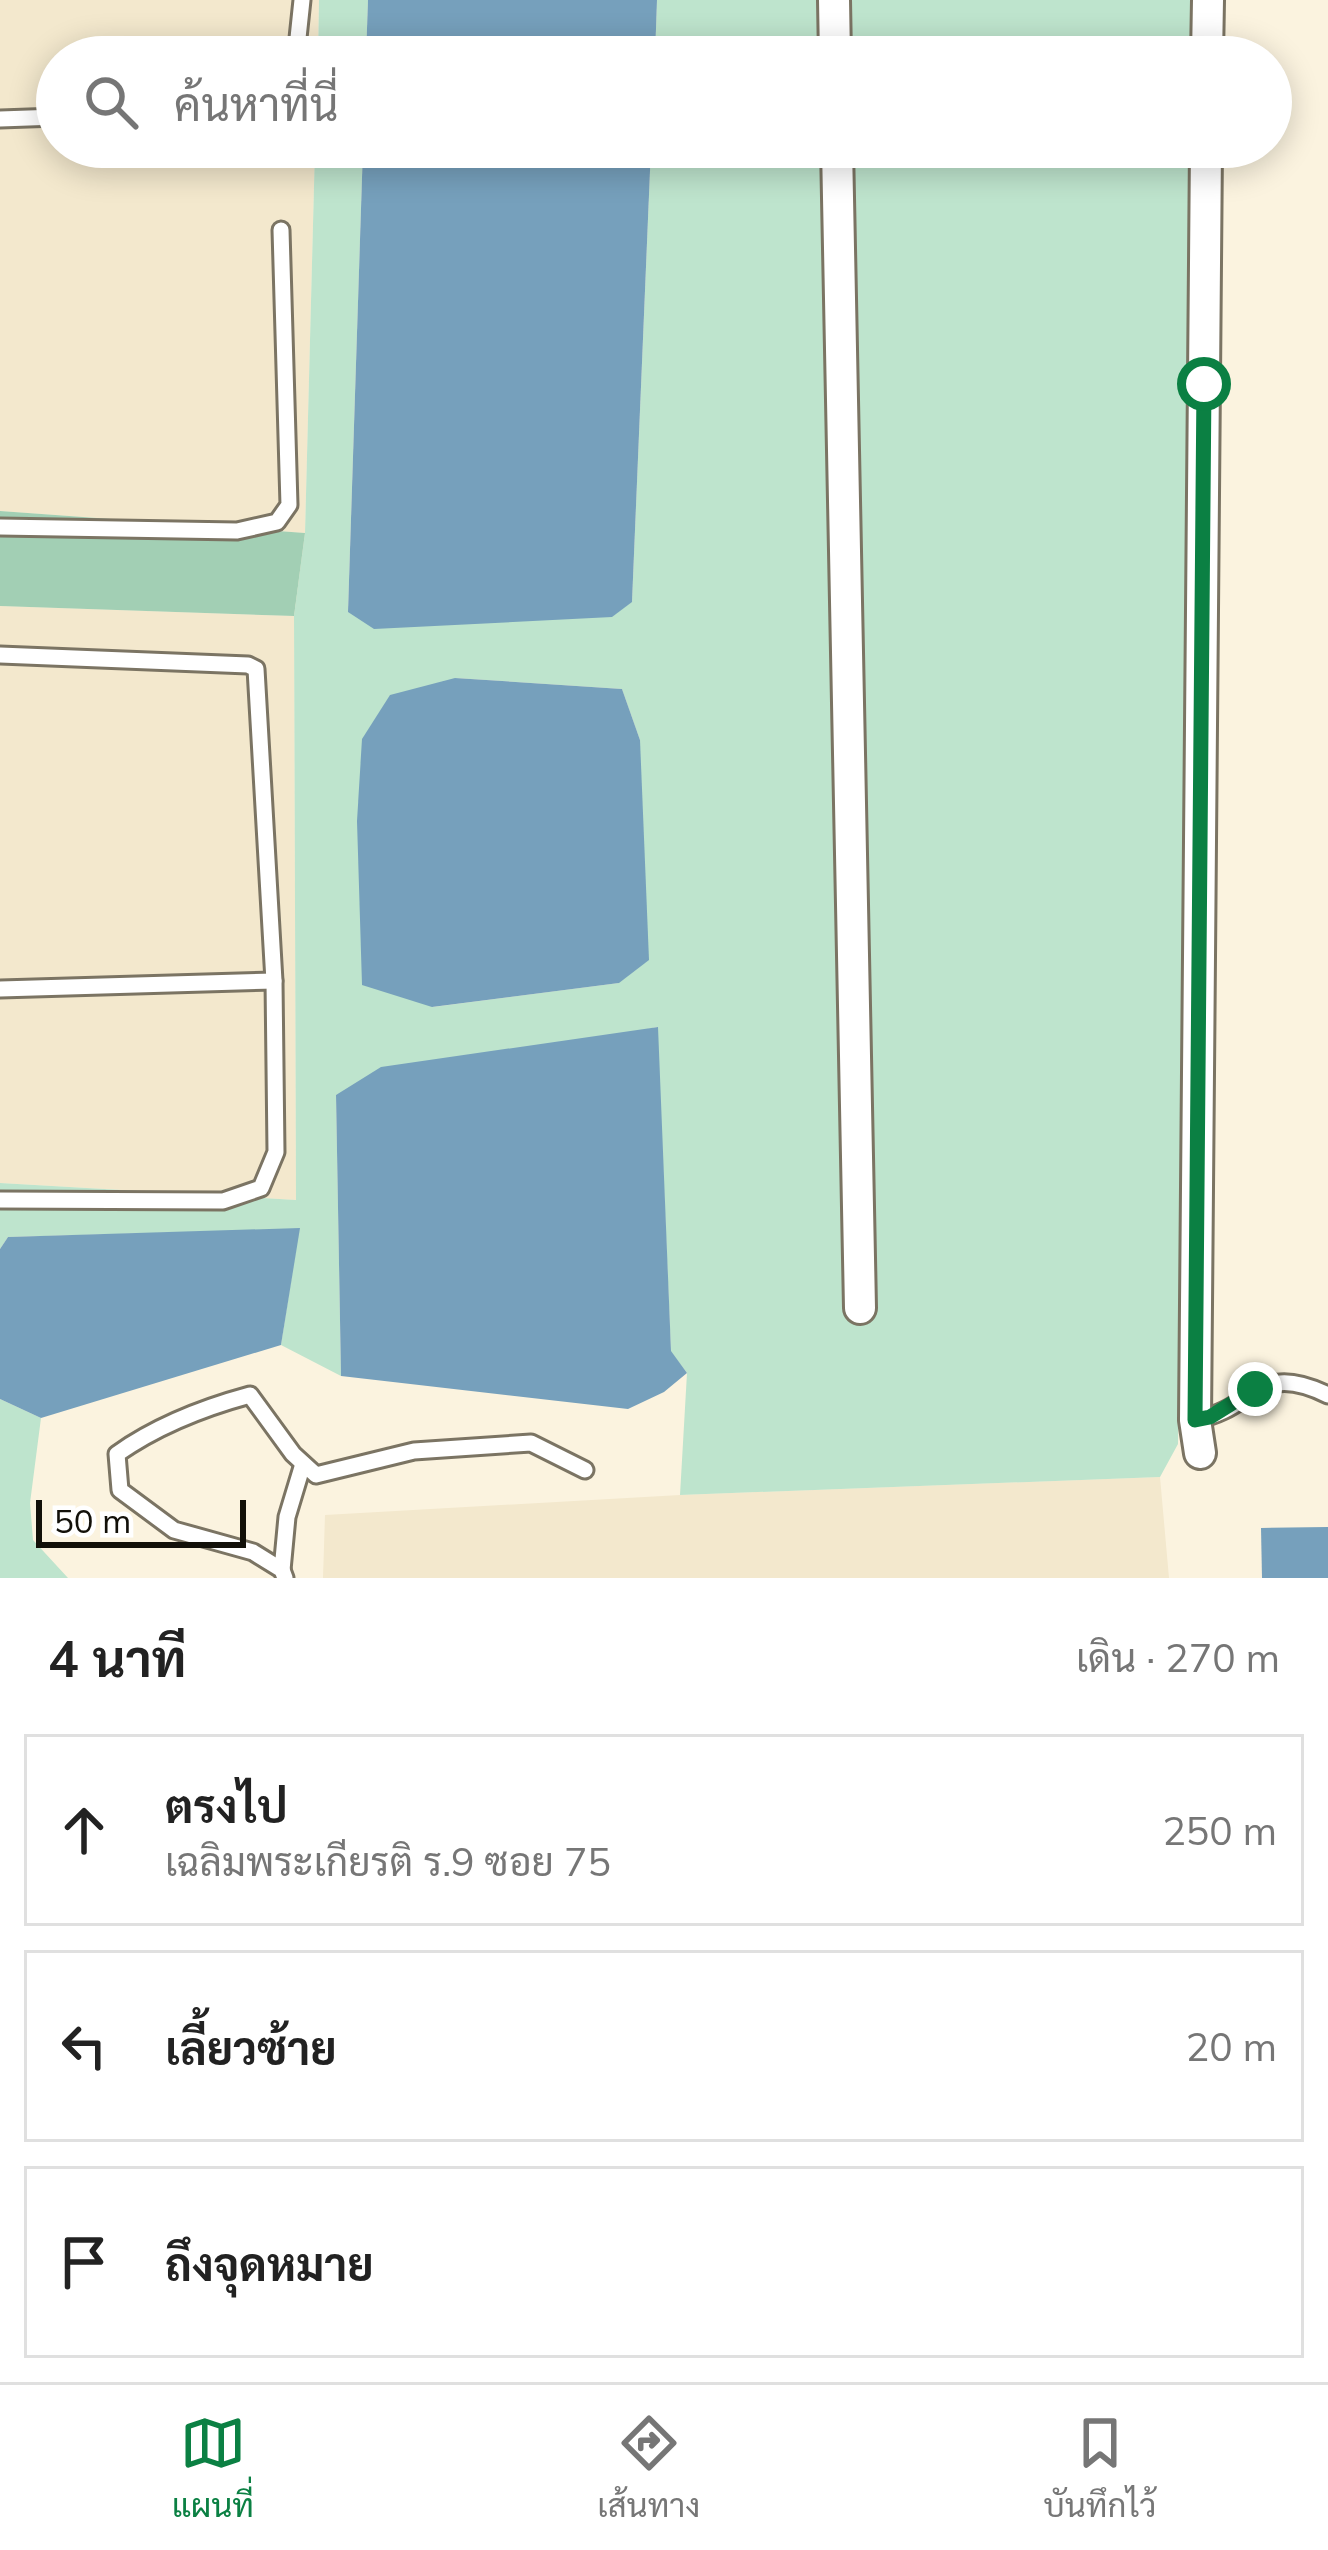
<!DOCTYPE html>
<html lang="th">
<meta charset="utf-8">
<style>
:root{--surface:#fff;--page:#f6f6f6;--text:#222;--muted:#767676;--line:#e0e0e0;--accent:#0b8043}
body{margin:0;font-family:Mulish,Sarabun,sans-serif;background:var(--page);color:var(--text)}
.scale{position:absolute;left:36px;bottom:30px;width:210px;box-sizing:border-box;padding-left:12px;border:6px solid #121009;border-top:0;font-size:33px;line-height:42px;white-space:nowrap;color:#121009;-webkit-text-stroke:9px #fff;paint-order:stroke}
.stop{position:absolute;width:36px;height:36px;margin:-27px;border:9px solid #0b8043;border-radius:50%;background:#fff}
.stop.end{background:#0b8043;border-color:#fff;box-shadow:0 3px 12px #0008}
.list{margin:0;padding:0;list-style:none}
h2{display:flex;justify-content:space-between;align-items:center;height:156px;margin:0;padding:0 48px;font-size:51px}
h2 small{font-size:39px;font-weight:400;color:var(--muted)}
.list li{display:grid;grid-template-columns:78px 1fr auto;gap:36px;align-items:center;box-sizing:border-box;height:192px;margin:0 24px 24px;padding:0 24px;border:3px solid var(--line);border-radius:0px}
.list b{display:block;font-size:45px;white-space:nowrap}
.list p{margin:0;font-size:39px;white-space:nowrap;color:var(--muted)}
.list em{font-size:39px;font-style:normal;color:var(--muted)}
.icon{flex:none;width:66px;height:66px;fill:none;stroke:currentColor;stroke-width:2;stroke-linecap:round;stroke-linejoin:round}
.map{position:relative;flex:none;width:1328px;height:1578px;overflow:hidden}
.search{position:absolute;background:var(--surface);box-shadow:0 6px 30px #0003;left:36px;right:36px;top:36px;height:132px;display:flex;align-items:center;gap:30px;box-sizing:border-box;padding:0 42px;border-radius:66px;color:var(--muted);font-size:45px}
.sheet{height:804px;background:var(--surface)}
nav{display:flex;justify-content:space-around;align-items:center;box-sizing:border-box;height:168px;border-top:3px solid var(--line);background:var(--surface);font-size:33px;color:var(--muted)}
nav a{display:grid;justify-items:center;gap:6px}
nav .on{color:var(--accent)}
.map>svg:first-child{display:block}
.built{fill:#f3e8cd}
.green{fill:#bee4cd;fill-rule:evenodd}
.forest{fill:#a2cfb4}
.water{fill:#76a0bc}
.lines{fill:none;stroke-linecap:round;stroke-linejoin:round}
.lane-casing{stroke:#7b7463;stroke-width:21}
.street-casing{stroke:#7b7463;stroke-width:36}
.lane{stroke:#fff;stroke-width:15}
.street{stroke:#fff;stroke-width:30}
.route{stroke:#0b8043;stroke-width:15}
</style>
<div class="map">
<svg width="1328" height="1578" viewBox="0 0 1328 1578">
<rect width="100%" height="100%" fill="#fbf3df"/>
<g class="built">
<polygon points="0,0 319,0 318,57 57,57 57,147 315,147 305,533 0,511"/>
<polygon points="0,606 294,616 296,1200 0,1183"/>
<polygon points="1160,1477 1169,1578 323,1578 325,1515 680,1495"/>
</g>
<g class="green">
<polygon points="319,0 368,0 366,57 318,57"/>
<polygon points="657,0 1199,0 1198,57 655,57"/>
<path d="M315,147h48l-15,464 284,-9 19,-455h546l-19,1297 -18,33 -480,18 7,-122 -16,-21 -14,-325 -321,68 5,281 -60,-31 18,-116 -291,8 -8,12v-66l296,17 -2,-584 11,-83zM455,678l167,11 18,51v76l-21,167 -186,24z"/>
<polygon points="0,1399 41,1418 30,1503 33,1540 68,1578 0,1578"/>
</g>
<polygon class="forest" points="0,511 305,533 294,616 0,606"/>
<g class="water">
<polygon points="368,0 657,0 655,57 366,57"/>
<polygon points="363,147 651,147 632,602 612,617 374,629 348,612"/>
<polygon points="455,678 622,689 640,740 649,960 619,983 432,1007 362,985 357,821 362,739 390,695"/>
<polygon points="658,1027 671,1351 687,1373 664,1392 628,1409 341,1376 336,1095 381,1067"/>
<polygon points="300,1228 281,1345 41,1418 0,1399 0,1249 8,1237"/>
<polygon points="1328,1527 1328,1578 1262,1578 1261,1528"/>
</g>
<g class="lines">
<defs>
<g id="lane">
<polyline points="296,57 302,0"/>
<polyline points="0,119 57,117"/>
<polyline points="0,527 237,531 277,522 289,505 281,230"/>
<polyline points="0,655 248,665 256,669 274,981 276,1152 261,1188 223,1201 0,1200"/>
<polyline points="0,989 274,981"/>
<path d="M1195,1420c61,-11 61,-60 133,-25"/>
<polyline points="282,1570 287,1517 303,1464"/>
<path d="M285,1578l-3,-8 -29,-18 -79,-22 -54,-40 -3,-36c41,-29 85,-46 133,-59l43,59 23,21 98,-24 117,-8 54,27"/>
</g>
<g id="street">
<polyline points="834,0 835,57"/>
<polyline points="1207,57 1208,0"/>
<polyline points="837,147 860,1308"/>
<polyline points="1200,1453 1195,1420 1206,147"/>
</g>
</defs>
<use href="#lane" class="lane-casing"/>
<use href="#street" class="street-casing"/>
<use href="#lane" class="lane"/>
<use href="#street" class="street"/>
</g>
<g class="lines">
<polyline class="route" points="1204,384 1195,1420 1210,1417 1255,1389"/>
</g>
</svg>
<div class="scale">50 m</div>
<div class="stop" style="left:1204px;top:384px"></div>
<div class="stop end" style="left:1255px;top:1389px"></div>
<div class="search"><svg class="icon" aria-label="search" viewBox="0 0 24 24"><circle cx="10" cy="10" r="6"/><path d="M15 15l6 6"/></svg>ค้นหาที่นี่</div>
</div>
<section class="sheet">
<h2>4 นาที<small>เดิน · 270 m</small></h2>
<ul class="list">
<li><svg class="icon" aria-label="ahead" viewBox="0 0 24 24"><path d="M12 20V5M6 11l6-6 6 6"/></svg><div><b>ตรงไป</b><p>เฉลิมพระเกียรติ ร.9 ซอย 75</p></div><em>250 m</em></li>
<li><svg class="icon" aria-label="left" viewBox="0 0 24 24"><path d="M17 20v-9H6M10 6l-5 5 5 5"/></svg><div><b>เลี้ยวซ้าย</b></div><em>20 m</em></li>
<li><svg class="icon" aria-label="arrive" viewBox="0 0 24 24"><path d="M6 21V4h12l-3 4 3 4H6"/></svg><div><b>ถึงจุดหมาย</b></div></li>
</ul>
</section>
<nav>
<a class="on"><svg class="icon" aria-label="map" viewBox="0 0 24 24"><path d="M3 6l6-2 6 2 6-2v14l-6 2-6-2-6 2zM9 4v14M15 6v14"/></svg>แผนที่</a>
<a><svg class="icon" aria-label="directions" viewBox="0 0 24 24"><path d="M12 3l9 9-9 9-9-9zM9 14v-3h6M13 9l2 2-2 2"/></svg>เส้นทาง</a>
<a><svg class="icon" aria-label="saved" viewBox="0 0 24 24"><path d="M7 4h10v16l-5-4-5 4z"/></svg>บันทึกไว้</a>
</nav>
